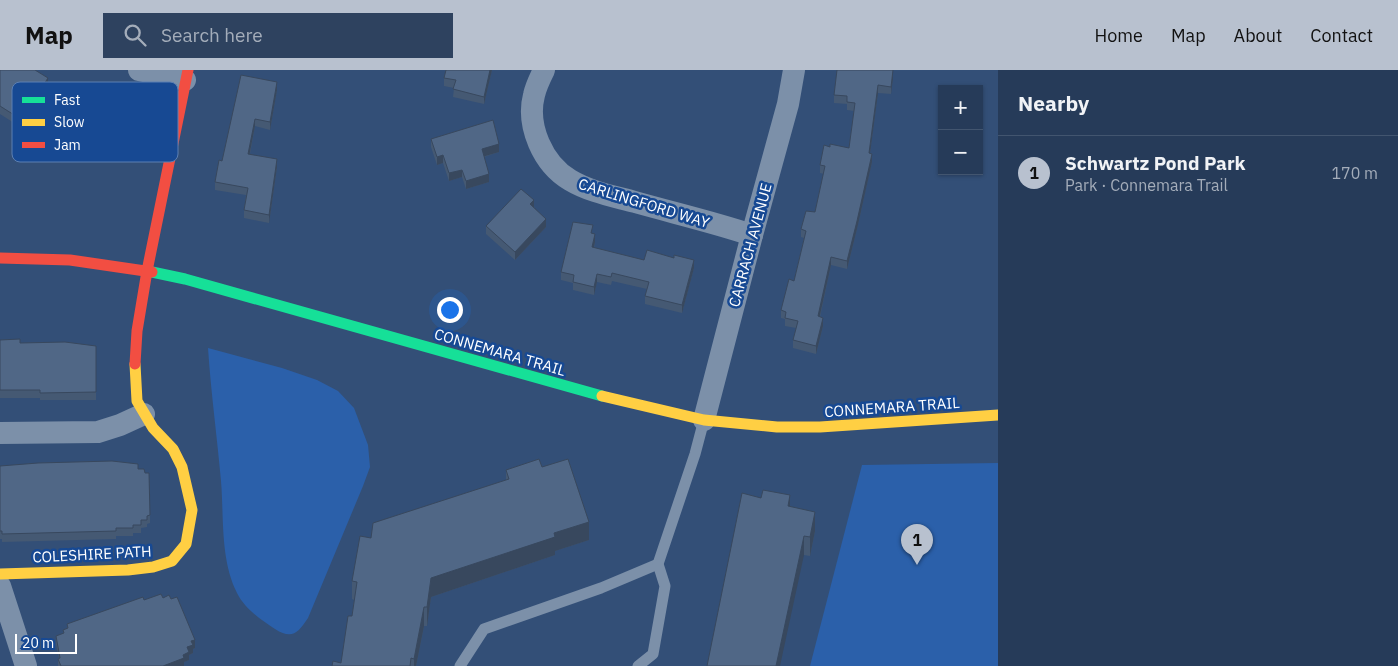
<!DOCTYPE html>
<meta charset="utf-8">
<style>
:root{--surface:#263b59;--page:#2e425f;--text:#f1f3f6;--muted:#a4adba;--line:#42556f;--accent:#b8c1cf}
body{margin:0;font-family:"IBM Plex Sans",sans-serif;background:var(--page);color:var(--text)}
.controls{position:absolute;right:15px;top:15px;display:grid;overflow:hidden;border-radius:0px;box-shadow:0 1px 4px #0004}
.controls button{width:45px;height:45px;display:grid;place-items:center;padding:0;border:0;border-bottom:1px solid var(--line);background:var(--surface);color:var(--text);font:25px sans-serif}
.scale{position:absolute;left:15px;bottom:12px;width:62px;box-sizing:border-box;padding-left:5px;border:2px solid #fff;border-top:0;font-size:14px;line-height:18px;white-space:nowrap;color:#fff;-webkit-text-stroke:4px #174993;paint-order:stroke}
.you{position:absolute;left:449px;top:239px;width:18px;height:18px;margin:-12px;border:4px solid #fff;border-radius:50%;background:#1a73e8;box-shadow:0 0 0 8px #1a73e833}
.badge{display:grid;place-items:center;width:32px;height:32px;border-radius:50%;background:var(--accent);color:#111;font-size:16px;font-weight:700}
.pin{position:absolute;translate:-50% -41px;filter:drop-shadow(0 1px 2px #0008)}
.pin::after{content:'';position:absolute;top:26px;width:18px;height:15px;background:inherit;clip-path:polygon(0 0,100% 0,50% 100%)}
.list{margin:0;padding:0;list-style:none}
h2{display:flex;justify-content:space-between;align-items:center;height:65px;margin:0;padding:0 20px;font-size:21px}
h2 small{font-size:16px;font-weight:400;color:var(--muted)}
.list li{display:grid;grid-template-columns:32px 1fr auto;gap:15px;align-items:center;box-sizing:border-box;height:75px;padding:0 20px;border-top:1px solid var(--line)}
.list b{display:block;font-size:19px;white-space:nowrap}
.list p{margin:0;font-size:16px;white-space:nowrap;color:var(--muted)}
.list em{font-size:16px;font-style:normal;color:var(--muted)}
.icon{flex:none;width:28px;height:28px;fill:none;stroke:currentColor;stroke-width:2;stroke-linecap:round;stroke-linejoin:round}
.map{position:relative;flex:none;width:998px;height:596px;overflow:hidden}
header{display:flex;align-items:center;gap:30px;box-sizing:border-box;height:70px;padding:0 25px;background:var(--accent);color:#111}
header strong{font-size:24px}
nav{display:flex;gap:28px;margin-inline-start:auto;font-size:18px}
.search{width:350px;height:45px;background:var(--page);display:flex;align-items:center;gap:12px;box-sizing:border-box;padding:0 18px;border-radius:0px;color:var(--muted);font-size:19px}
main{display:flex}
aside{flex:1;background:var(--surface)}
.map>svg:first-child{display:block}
.green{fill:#2b60aa}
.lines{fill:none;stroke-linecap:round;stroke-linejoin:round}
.lane{stroke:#7c90a9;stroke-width:11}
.street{stroke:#7c90a9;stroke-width:22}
.fast{stroke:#16e098;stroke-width:11}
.slow{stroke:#ffcf43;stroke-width:11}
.jam{stroke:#f24e42;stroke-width:11}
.wall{fill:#455973}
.shaded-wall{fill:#38485e}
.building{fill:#506786;stroke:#38485e}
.labels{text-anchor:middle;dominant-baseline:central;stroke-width:5;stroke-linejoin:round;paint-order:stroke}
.street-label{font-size:15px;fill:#fff;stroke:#174993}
.key{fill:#174993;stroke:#5d80b3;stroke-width:1}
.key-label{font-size:14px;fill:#fff}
</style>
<header>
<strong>Map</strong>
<div class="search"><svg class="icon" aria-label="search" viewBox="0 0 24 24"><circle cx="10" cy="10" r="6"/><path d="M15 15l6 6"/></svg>Search here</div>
<nav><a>Home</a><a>Map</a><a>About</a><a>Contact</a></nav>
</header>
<main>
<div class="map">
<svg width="998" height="596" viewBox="0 0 998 596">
<rect width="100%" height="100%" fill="#334f77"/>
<g class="green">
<path d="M208,278l74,20 35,12 21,11 16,17 14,37 2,22 -7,19 -55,132c-10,15 -16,22 -33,11 -14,-9 -30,-20 -38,-36 -17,-34 -13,-76 -16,-112 -4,-45 -10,-88 -13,-133z"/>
<polygon points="998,393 998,596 810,596 862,395"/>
</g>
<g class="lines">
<g class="lane">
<polyline points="460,596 484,559 601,518 658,494"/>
<polyline points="638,596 653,584 665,516 658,494 695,384 704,350"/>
</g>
<g class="street">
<polyline points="139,0 185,10"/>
<path d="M544,0c-4,8 -8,16 -10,25 -8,31 9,69 36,85 20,12 43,16 65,22 39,11 78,20 117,33"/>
<polyline points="704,350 752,165 788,34 794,0"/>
<polyline points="0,363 98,362 120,355 144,344"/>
<polyline points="0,516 26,596"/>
</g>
<polyline class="fast" points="152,202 185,209 602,326"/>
<g class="slow">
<polyline points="602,326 704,350 777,357 820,357 998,345"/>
<polyline points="0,504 128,500 153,497 172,491 186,474 192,440 182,397 173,379 153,358 137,331 135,294"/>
</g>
<g class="jam">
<polyline points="0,188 70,190 152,202"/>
<polyline points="135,294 137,261 147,201 188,0"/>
</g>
</g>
<g class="wall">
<polygon points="0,0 48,16 65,28 105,40 122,44 132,54 123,91 85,81 85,73 87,66 59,60 33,43 22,58 0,44"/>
<polygon points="446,0 492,0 484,34 453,27 454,18 444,16 444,8"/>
<polygon points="893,8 891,24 878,23 870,83 872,92 857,159 847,199 831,195 820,247 823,256 816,284 793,278 793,270 796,258 785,256 785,249 781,248 781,240 794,211 804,168 801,167 801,159 815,142 824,104 820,103 820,95 830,77 849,78 854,41 847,40 847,34 834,33 834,25"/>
<polygon points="277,20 270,60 255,56 250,84 277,97 269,153 244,148 244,140 246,125 215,120 215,112 222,91"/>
<polygon points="431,69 499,82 484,87 489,112 466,119 462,107 449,111 443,93 437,95 431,77"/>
<polygon points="534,137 546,157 515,190 486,164 486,156"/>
<polygon points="593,163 595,172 594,178 644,190 694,198 682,243 645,234 645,226 647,219 612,211 611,215 597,212 594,225 573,220 573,213 561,210 561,202"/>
<polygon points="0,270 20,273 96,276 96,330 40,330 40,328 0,328"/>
<polygon points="0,396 138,399 150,445 150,453 147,454 147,457 141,458 141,463 133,463 133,466 116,466 116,469 2,472 2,469 0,469"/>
<polygon points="542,397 589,470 555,481 555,485 431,527 427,556 424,556 416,596 332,596 341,593 352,546 354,530 352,529 352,511 371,468 506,410 506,400"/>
<polygon points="761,428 790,436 815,461 810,486 804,485"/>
<polygon points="163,528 195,578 193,579 193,583 189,585 189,590 184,592 184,596 58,596 58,589 59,588 56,574 56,566 63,564 63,560 67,558 67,554 144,530"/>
</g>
<g class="shaded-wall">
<polygon points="490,0 492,0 484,34 484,27"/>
<polygon points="893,0 893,8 891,24 891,17"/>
<polygon points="48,8 48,16 44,22 44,14"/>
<polygon points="277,12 277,20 270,60 270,52"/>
<polygon points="878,15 878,23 869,91 869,83"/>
<polygon points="33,35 33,43 22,58 22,50"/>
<polygon points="132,46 132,54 123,91 123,83"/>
<polygon points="255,49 255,56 248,92 248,84"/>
<polygon points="499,74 499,82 482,87 482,79"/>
<polygon points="872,84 872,92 857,159 847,199 847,191"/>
<polygon points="443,85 443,93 437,95 437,87"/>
<polygon points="277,89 277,97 269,153 269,145"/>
<polygon points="462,100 462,107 449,111 449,103"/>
<polygon points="489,104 489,112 466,119 466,111"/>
<polygon points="534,130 534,138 530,134"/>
<polygon points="546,149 546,157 515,190 515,182"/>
<polygon points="595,164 595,172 592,185 592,177"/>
<polygon points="831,187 831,195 818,254 818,246"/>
<polygon points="694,190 694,198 682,243 682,235"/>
<polygon points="597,204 597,212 594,225 594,217"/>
<polygon points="823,248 823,256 816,284 816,276"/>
<polygon points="790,425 790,444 788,436"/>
<polygon points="815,442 815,461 810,486 810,467"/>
<polygon points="589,452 589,470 555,481 555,485 431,527 427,556 427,537 431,508 554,463"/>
<polygon points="804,466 804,485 780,596 776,596"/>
<polygon points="424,537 424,556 416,596 414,596 414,589"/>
<polygon points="195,570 195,578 193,579 193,583 189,585 189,590 184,592 184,596 163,596 183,585 187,577 191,571"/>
</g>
<g class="building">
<polygon points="0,0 35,0 48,8 44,14 65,28 105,40 107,34 122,38 121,43 132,46 123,83 85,73 88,59 59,52 33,35 22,50 0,36"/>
<polygon points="446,0 490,0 484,27 453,19 456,10 444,8"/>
<polygon points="837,0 893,0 891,17 878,15 869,83 872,84 857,151 847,191 831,187 818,246 823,248 816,276 793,270 798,251 785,248 786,242 781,240 789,209 794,211 806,161 801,159 806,141 815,142 825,96 820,95 824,75 830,77 830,74 849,78 855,33 847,32 847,26 834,25"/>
<polygon points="241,5 277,12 270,52 255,49 248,84 277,89 269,145 244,140 248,118 215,112 219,90 222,91"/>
<polygon points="493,50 499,74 482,79 489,104 466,111 462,100 449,103 443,85 437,87 431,69"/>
<polygon points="521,119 534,130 530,134 546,149 515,182 486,156"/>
<polygon points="573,152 593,155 591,163 595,164 592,177 644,190 647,180 674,188 674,185 694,190 682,235 645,226 649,212 612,203 611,207 597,204 594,217 573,212 574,205 561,202"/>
<polygon points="20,269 20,273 65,272 96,276 96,322 40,323 40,320 0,320 0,270"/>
<polygon points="539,389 542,397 568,389 589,452 554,463 555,467 431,508 427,537 424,537 414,589 411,588 410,596 332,596 333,591 341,593 348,546 352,546 357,512 352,511 360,466 371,468 373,453 509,409 506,400"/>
<polygon points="112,391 138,394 138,399 144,399 145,403 149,403 150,445 147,446 147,450 141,450 141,455 133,455 133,458 116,458 116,461 2,464 2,461 0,461 0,396 38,393"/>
<polygon points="763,420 790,425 788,436 815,442 810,467 804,466 776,596 707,596 742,423 761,428"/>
<polygon points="161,524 163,528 169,525 171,529 177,527 195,570 191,571 193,575 187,577 189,582 183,585 184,588 163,596 61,596 58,589 60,588 56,566 64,563 63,560 68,558 67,554 143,527 144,530"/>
</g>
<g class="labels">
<g class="street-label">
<text transform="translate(644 133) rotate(17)">CARLINGFORD WAY</text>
<text transform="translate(750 175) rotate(-75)">CARRACH AVENUE</text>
<text transform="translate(500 282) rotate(16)">CONNEMARA TRAIL</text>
<text transform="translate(892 337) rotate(-4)">CONNEMARA TRAIL</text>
<text transform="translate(92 484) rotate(-3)">COLESHIRE PATH</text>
</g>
</g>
<rect x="12" y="12" width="166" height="80" rx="8" class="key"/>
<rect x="22" y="27" width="23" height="6" fill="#16e098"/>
<rect x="22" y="49" width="23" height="7" fill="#ffcf43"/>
<rect x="22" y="72" width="23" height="6" fill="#f24e42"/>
<g class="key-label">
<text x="54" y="35">Fast</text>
<text x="54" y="57">Slow</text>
<text x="54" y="80">Jam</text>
</g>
</svg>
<div class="controls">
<button>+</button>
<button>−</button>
</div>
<div class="scale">20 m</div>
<div class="you"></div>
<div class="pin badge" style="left:917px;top:495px">1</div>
</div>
<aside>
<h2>Nearby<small></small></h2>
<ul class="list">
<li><span class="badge">1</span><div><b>Schwartz Pond Park</b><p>Park · Connemara Trail</p></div><em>170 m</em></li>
</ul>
</aside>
</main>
